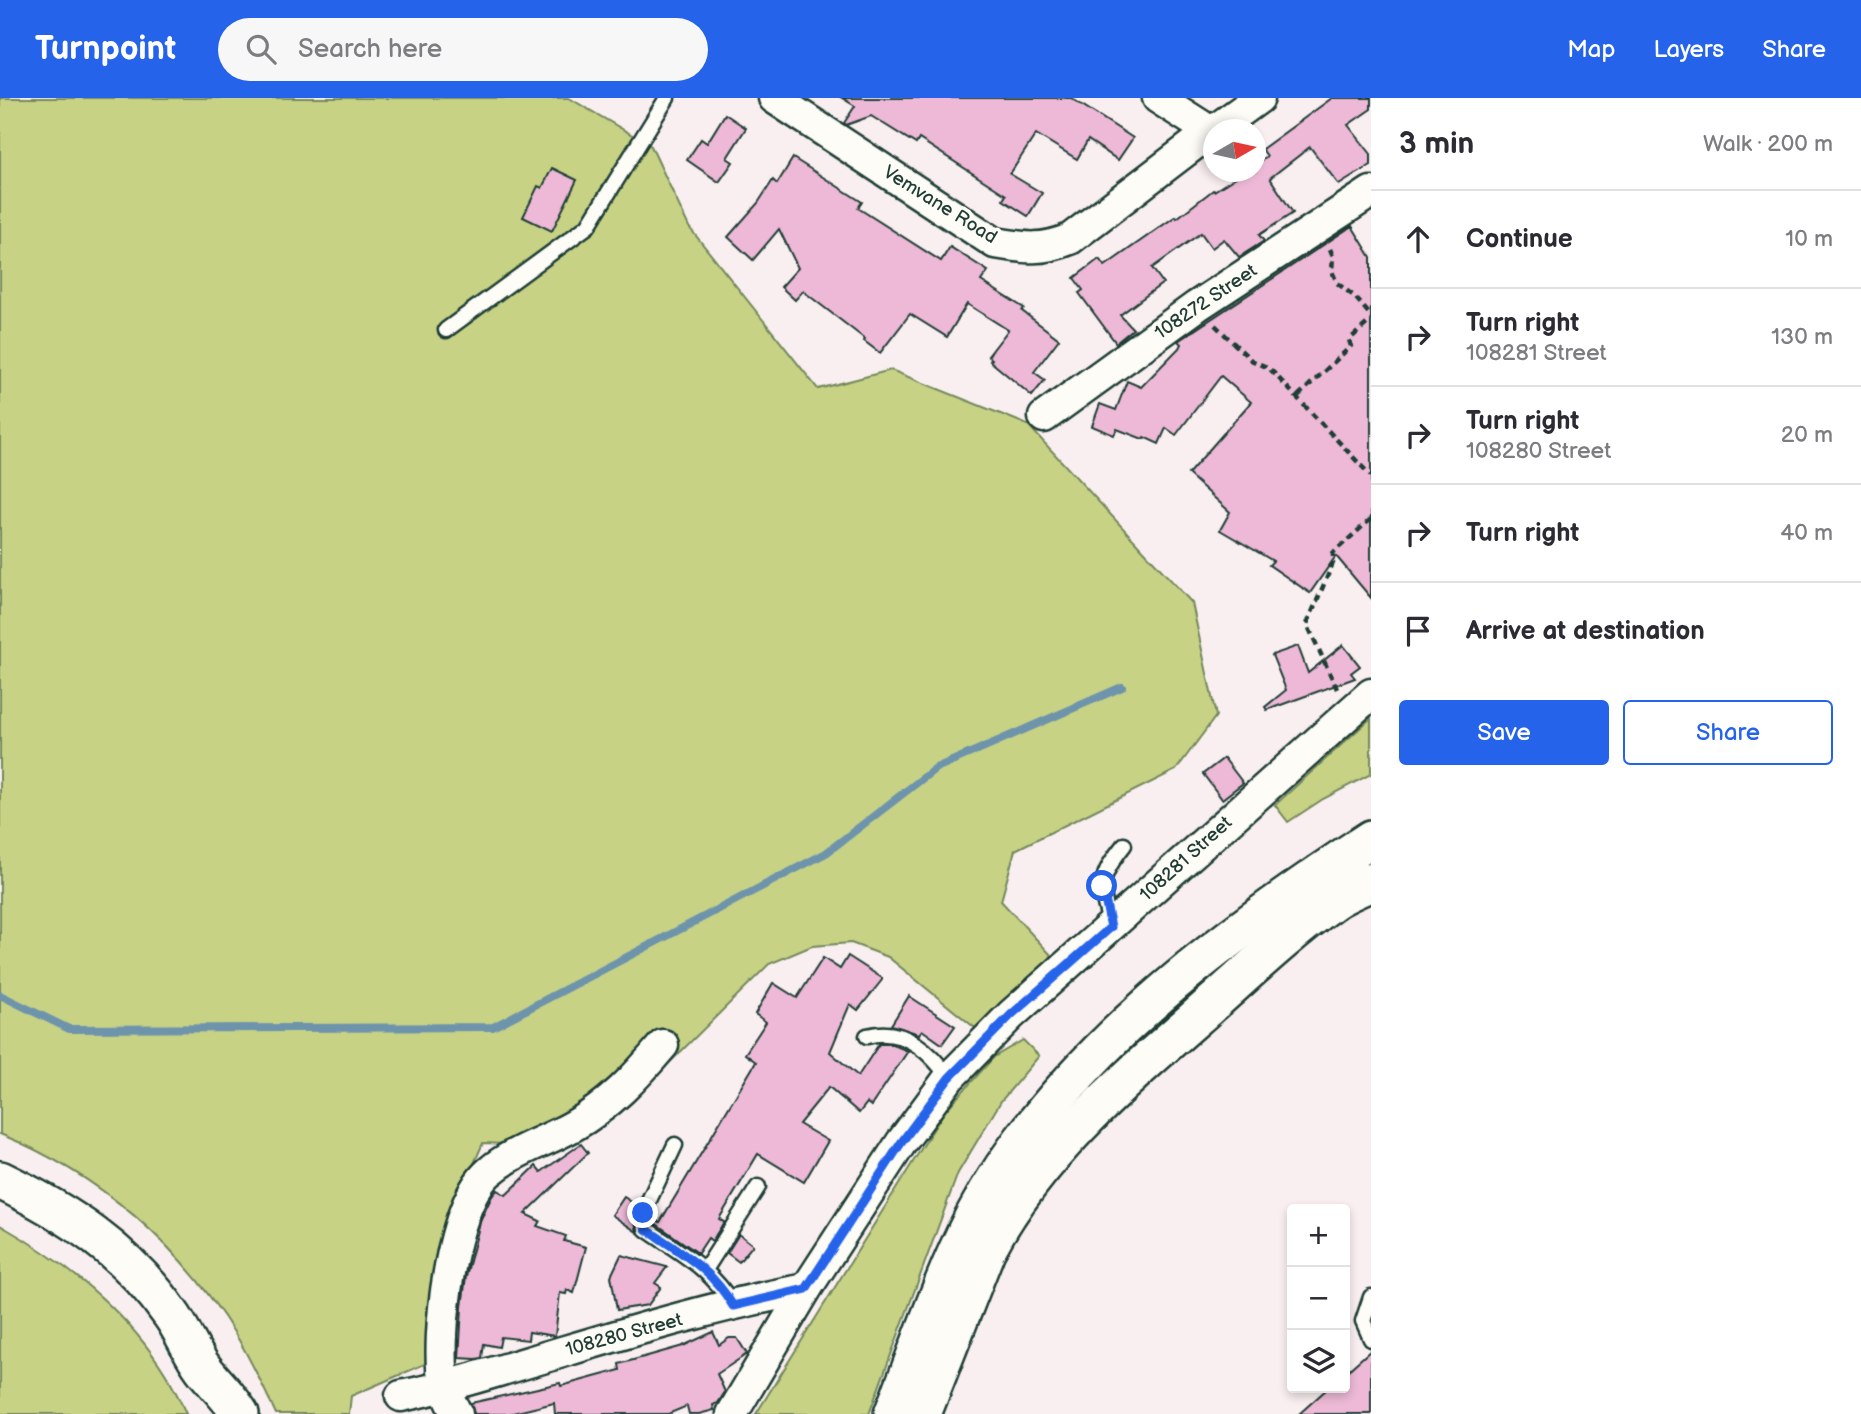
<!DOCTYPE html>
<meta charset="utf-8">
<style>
:root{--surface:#fff;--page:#f7f7f7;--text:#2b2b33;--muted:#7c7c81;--line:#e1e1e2;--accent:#2563eb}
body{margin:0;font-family:"Balsamiq Sans",sans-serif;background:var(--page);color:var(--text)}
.controls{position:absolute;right:21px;bottom:21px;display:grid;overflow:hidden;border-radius:7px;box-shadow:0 4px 10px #0003}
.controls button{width:63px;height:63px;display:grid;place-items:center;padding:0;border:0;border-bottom:2px solid var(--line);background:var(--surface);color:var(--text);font:35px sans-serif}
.compass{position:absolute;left:1203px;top:21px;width:63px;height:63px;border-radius:50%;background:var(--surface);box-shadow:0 4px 10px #0003;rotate:81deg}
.stop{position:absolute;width:21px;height:21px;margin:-16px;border:5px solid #2563eb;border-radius:50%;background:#fff}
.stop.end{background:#2563eb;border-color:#fff;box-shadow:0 2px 7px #0008}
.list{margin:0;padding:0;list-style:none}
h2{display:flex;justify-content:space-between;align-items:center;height:91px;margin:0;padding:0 28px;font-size:30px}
h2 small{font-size:23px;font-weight:400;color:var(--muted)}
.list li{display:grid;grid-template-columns:46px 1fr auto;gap:21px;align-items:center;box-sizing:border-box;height:98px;padding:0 28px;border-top:2px solid var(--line)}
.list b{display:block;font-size:26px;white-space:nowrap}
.list p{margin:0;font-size:23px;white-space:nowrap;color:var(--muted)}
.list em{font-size:23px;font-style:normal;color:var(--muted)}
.actions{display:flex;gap:14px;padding:21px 28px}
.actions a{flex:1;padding:16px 0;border:2px solid var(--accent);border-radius:7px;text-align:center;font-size:24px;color:var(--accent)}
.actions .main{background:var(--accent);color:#fff}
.icon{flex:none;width:38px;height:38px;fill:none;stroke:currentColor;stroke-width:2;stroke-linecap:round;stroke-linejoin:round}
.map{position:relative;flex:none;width:1371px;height:1316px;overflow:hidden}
header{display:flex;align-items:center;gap:42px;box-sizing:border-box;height:98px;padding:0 35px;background:var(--accent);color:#fff}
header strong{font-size:33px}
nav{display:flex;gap:38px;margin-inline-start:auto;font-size:24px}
.search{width:490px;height:63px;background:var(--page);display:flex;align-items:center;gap:18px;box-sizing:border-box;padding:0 24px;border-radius:38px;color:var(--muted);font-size:26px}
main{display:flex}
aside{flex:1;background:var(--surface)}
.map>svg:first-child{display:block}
.green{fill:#c7d285;stroke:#73885c;stroke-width:2}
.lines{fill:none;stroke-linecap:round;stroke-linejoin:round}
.stream{stroke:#6e94ac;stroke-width:8}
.building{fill:#edb9d6;stroke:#1f3d34;stroke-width:2}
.service-casing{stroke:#1f3d34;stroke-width:19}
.minor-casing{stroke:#1f3d34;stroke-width:35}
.tertiary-casing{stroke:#1f3d34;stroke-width:42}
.path{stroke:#1f3d34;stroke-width:4.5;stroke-dasharray:7 5;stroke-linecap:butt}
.service{stroke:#fdfcf7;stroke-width:14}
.minor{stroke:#fdfcf7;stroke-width:30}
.tertiary{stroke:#fdfcf7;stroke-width:37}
.route{stroke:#2563eb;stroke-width:9}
.labels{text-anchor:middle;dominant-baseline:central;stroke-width:7;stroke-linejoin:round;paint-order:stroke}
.street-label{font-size:19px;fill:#1f3d34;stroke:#fdfcf7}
</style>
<header>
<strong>Turnpoint</strong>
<div class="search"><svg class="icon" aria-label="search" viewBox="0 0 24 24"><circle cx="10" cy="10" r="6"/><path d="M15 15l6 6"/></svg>Search here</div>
<nav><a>Map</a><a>Layers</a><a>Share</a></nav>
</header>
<main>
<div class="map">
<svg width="1371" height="1316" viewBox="0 0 1371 1316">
<rect width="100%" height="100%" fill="#faeff0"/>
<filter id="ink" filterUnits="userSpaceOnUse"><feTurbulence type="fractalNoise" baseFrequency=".0143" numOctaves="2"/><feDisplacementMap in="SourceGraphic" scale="14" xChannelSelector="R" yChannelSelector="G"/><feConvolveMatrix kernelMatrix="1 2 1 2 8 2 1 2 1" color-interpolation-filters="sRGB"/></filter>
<g filter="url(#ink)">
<g class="green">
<path d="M0,0h569l82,48 38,81 129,162 73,-19 137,55 164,178 24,113 -40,54 -161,80 -14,51 51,55 -72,76 -92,-75 -37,-14 -39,3 -43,18 -154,153 -55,5 -55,22 -22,-1 -30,68 -19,149 -83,36 -2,18h-73c-12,-26 -24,-52 -39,-77 -55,-91 -138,-163 -237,-203z"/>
<polygon points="1371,620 1371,676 1323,701 1288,724 1275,707"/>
<polygon points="1023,942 1039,958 1001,1003 958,1075 869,1316 756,1316 944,1014 994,959"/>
<path d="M0,1127c77,44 151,105 186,189h-186z"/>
</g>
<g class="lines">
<polyline class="stream" points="0,897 69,931 493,929 826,755 936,670 1122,589"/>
</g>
<g class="building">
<polygon points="842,0 1071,0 1133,40 1118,62 1088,42 1077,61 1036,36 1010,76 1042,95 1028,118 1003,102 1006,97 919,41 916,46 871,18 846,27 844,25 855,8"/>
<polygon points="1332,0 1371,0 1371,11 1348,27 1371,56 1371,67 1339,87 1310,49 1270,80 1293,115 1259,137 1264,143 1239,159 1224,141 1212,150 1201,135 1152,170 1163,185 1120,217 1133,231 1116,245 1079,195 1083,192 1074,180 1099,161 1105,168 1176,118 1177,120 1213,92 1214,93 1244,74 1256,74 1256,66 1267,58 1262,51"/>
<polygon points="725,16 746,30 727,60 733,64 719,84 687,62 701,41 707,45"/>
<polygon points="793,60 862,104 858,110 941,163 950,149 988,173 981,183 1024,210 1022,213 1059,241 1034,274 1045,282 1032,298 990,263 992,261 988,258 1008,232 967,206 947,239 910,216 880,255 864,243 865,241 803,193 795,202 781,189 798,170 779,131 753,162 728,139 758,105 773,82 777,86"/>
<polygon points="552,70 577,82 552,133 523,119 538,88 542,90"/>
<polygon points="1352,128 1371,159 1371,500 1336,458 1310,495 1269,467 1273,463 1220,432 1230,414 1188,376 1251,304 1221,278 1176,337 1166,330 1159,346 1144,339 1143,341 1117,331 1114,337 1092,328 1100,306 1116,312 1127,283 1141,289 1179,250 1181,246 1178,243"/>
<polygon points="1343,547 1360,568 1351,575 1355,580 1267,612 1265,609 1286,592 1272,557 1298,548 1308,575"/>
<polygon points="1224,660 1243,685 1222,701 1203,676"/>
<polygon points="848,858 882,880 882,882 858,912 850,906 830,954 858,978 879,946 891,946 908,953 871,1008 867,1005 859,1015 829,989 799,1026 828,1043 804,1084 758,1056 719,1121 724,1124 712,1143 708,1140 698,1155 655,1125 654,1120 660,1124 756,964 745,956 766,924 755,916 773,885 797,900 823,860 840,871"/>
<polygon points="909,898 955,928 942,946 922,932 919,936 891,927"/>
<polygon points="581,1046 588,1055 525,1116 540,1123 537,1128 566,1138 564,1143 586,1149 574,1195 567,1192 566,1196 560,1195 555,1238 529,1234 528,1242 501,1239 499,1249 484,1246 482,1260 476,1261 459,1260 462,1209 466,1178 481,1121 492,1098 497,1092 506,1097 536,1068 541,1074"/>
<polygon points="624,1099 636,1107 634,1117 637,1134 612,1117"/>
<polygon points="739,1136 753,1147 739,1164 727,1155"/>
<polygon points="621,1157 667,1169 655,1185 661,1189 648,1207 617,1212 611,1178"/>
<polygon points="713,1234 719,1247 729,1240 737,1240 747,1256 717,1276 725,1294 718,1305 713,1307 714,1312 699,1316 689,1316 687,1308 668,1316 555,1316 554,1305 509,1316 474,1316 471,1305 560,1285 561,1288 620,1272 619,1266 683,1248"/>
<polygon points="1371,1252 1371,1316 1299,1316 1328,1290 1345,1290 1345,1275"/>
</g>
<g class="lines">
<defs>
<g id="service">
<polyline points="446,232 588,128 667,0"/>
<path d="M1111,829c-11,-41 -14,-48 13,-82"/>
<path d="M867,938c36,-10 63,15 82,42"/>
<path d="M675,1047l-32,68 3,16c34,24 65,39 87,76"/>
<polyline points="705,1172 758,1089"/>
<polyline points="1371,1199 1363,1223 1371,1241"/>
</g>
<g id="minor">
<path d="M774,0l221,145c30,5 46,8 75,-4l143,-109"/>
<polyline points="1158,0 1211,34"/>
<polyline points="1215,32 1259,0"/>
<polyline points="1044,319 1197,208 1371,94"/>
<path d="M401,1298c55,-11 107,-28 161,-44 80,-24 162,-48 244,-63"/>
<path d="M457,1316c-5,-9 -11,-19 -13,-29 -9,-48 7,-180 45,-213 25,-22 56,-30 84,-46 37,-21 63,-49 90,-81"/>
<polyline points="732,1316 806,1191 901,1045 949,980 1011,917 1371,596"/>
</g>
<g id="tertiary">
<path d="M0,1082c68,33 127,71 170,133 13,17 20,38 33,55 12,16 27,29 37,46"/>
<path d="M893,1316c26,-65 48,-133 80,-196 82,-157 252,-284 398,-379"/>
<path d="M922,1316l64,-163c52,-100 146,-177 229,-250 38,-34 77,-70 118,-100 12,-8 26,-13 38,-19"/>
</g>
</defs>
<use href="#service" class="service-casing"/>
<use href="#minor" class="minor-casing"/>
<use href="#tertiary" class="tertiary-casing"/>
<g class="path">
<polyline points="1330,151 1333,158 1332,173 1337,185 1355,199 1371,218"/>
<polyline points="1215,227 1251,262 1269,270 1371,378"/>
<polyline points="1298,298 1351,248 1349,242 1371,222"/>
<polyline points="1337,591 1307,526 1333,465 1333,455 1371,421"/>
</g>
<use href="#service" class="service"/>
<use href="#minor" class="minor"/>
<use href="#tertiary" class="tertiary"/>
</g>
</g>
<g class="lines" filter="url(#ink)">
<path class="route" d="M643,1115l3,16c35,24 65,39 87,77l73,-17 95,-146 48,-65 62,-63 100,-88 -9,-41"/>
</g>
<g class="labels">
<g class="street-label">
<text transform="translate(940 107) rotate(32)">Vemvane Road</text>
<text transform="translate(1206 204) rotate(-34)">108272 Street</text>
<text transform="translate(1186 761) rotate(-42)">108281 Street</text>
<text transform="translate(624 1237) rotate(-15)">108280 Street</text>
</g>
</g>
</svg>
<div class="controls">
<button>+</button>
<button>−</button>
<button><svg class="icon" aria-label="layers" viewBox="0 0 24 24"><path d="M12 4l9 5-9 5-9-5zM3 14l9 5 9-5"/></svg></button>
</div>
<svg class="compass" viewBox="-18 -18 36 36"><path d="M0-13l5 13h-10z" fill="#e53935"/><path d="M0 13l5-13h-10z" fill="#7c7c81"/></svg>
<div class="stop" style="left:1102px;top:788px"></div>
<div class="stop end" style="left:643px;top:1115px"></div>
</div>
<aside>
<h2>3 min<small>Walk · 200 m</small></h2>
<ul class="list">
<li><svg class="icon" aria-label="ahead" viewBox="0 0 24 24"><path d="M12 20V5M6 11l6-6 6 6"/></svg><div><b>Continue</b></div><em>10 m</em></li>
<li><svg class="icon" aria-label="right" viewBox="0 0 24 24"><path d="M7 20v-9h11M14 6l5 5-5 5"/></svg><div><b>Turn right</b><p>108281 Street</p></div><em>130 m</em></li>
<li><svg class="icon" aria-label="right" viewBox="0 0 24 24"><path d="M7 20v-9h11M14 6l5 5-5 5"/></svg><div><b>Turn right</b><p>108280 Street</p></div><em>20 m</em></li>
<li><svg class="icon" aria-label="right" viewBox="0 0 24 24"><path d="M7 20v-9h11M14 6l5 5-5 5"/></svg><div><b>Turn right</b></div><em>40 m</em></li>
<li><svg class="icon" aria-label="arrive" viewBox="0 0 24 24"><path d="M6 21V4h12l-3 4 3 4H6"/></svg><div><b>Arrive at destination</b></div></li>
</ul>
<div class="actions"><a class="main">Save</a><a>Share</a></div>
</aside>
</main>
